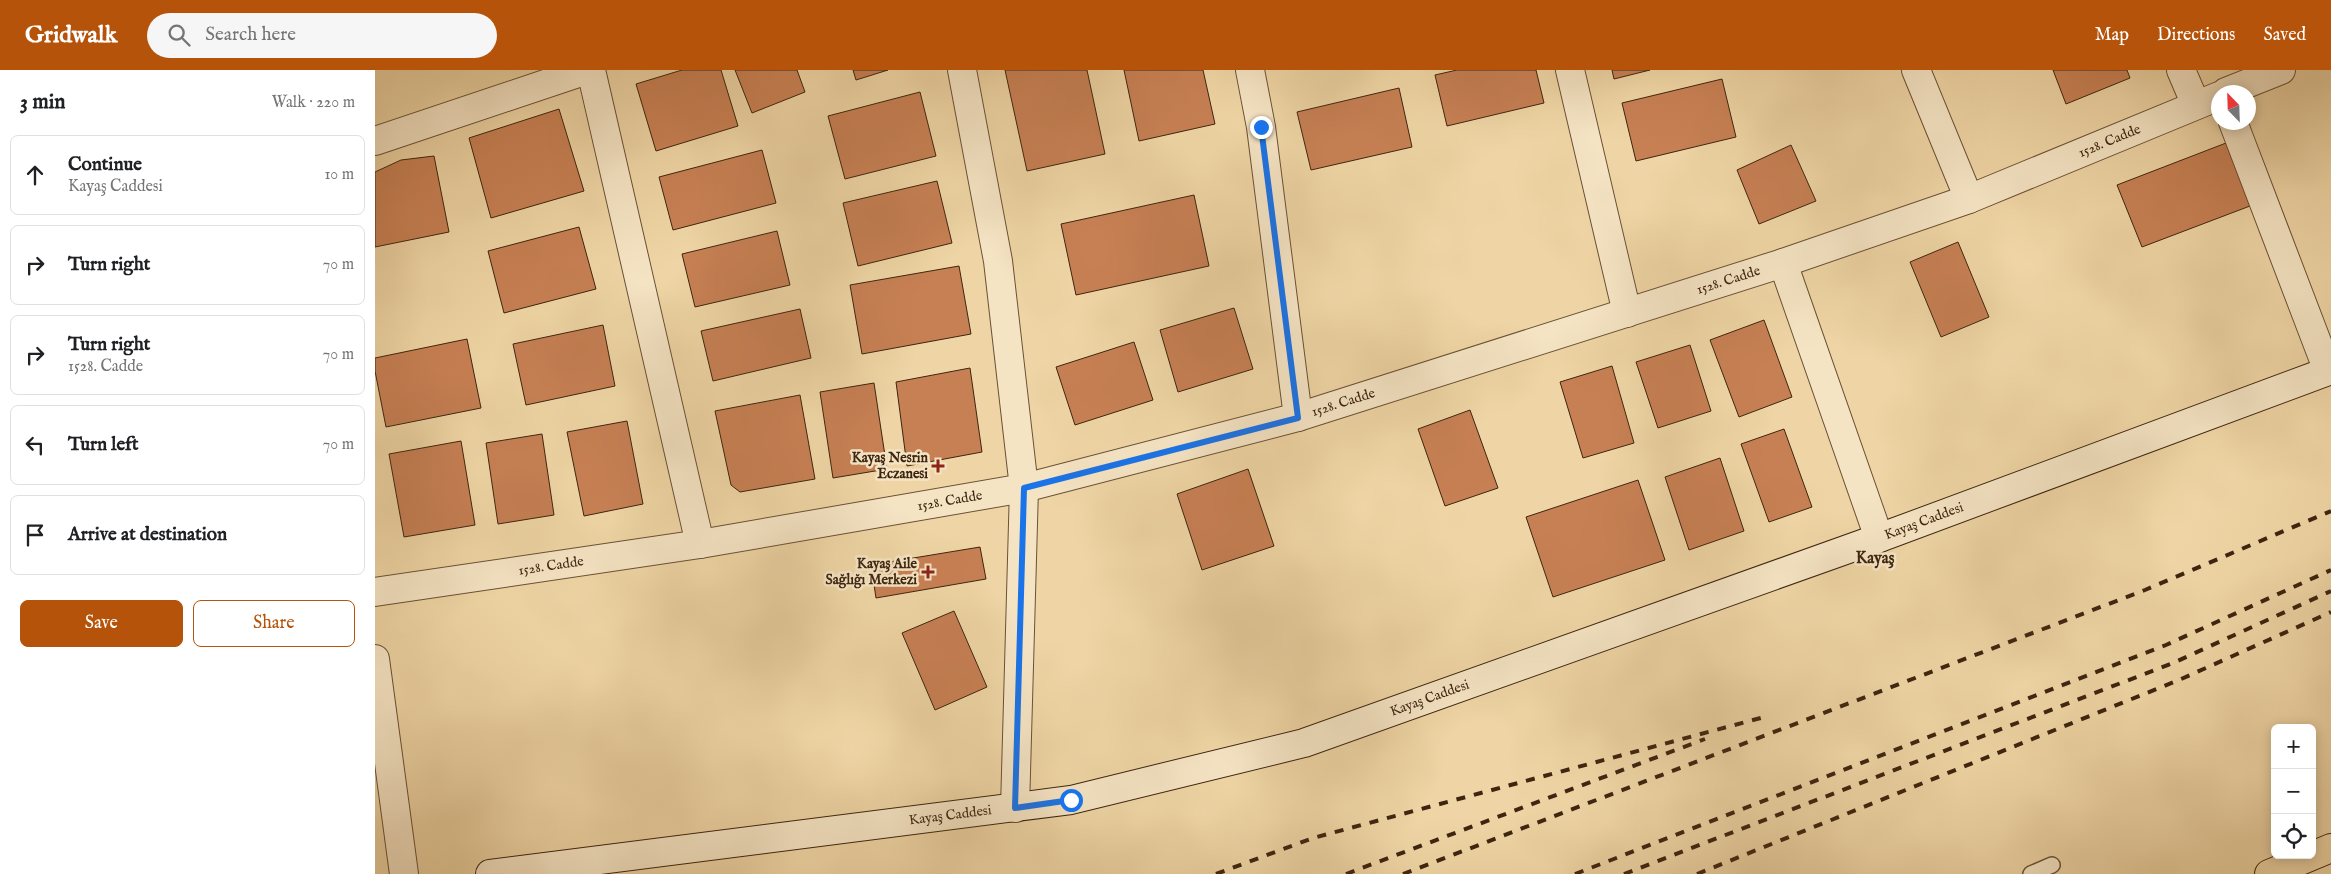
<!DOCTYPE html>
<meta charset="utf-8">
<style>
:root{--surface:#fff;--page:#f6f6f6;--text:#202124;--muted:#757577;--line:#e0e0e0;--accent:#b45309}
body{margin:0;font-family:"IM FELL English",serif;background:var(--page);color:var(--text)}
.controls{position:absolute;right:15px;bottom:15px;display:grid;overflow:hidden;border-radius:8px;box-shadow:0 2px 12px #0003}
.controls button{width:45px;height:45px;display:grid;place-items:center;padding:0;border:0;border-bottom:1px solid var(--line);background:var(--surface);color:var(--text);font:25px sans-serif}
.compass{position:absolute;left:1836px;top:15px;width:45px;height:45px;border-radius:50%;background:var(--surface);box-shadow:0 2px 12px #0003;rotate:337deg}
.stop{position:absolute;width:15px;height:15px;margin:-11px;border:4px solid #1a73e8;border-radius:50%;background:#fff}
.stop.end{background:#1a73e8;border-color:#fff;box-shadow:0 1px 5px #0008}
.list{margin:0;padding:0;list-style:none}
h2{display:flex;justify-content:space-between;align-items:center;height:65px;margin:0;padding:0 20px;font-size:21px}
h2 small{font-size:16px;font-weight:400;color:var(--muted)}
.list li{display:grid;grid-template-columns:32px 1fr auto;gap:15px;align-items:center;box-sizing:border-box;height:80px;margin:0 10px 10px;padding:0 10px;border:1px solid var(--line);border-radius:8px}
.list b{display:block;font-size:19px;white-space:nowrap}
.list p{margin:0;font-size:16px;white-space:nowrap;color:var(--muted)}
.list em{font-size:16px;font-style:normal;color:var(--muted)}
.actions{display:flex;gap:10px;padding:15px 20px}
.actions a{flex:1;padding:11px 0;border:1px solid var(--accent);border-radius:8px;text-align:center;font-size:18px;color:var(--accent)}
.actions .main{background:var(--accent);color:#fff}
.icon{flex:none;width:28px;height:28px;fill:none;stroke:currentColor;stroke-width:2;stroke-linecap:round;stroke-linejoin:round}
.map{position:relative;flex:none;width:1956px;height:804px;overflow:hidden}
header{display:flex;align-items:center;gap:30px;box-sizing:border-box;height:70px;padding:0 25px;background:var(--accent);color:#fff}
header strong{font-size:24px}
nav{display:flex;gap:28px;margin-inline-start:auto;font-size:18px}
.search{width:350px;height:45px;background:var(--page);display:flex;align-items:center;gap:12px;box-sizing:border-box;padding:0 18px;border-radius:28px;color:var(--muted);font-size:19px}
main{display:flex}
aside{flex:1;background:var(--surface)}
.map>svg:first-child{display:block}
.building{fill:#c78054;stroke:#3d2510}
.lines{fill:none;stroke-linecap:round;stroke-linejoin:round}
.lane-casing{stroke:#6a5135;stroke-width:18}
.street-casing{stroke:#6a5135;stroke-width:30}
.secondary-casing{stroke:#3d2510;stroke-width:30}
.highway-casing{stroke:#3d2510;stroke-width:30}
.lane{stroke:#f5e4c4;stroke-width:15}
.street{stroke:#f5e4c4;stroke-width:28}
.secondary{stroke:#f5e4c4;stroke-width:28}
.highway{stroke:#efd5a5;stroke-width:28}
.rail{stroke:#3d2510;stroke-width:4;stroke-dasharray:9 9;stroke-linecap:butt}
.route{stroke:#1a73e8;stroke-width:6}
.poi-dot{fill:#8f2418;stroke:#f5e4c4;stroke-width:2}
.labels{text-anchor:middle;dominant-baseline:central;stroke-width:5;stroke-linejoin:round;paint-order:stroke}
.street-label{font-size:14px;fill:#3d2510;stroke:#f5e4c4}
.poi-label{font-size:14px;font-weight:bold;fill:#3d2510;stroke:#f5e4c4;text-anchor:end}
.quarter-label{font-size:16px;font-weight:bold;fill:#3d2510;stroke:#f5e4c4}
</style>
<header>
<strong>Gridwalk</strong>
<div class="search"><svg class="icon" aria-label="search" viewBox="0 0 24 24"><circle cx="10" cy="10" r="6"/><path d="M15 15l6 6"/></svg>Search here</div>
<nav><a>Map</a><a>Directions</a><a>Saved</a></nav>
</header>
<main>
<aside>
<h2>3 min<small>Walk · 220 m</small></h2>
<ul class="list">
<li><svg class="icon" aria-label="ahead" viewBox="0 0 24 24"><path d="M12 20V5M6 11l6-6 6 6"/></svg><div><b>Continue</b><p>Kayaş Caddesi</p></div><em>10 m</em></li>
<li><svg class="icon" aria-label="right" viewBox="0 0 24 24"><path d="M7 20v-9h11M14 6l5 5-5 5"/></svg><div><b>Turn right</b></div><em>70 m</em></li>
<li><svg class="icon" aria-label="right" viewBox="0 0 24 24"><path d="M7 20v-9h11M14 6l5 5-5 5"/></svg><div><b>Turn right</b><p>1528. Cadde</p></div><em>70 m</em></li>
<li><svg class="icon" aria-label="left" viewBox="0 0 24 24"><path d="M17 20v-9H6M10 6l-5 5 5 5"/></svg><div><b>Turn left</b></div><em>70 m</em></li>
<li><svg class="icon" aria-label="arrive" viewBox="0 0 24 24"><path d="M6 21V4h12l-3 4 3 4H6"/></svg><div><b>Arrive at destination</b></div></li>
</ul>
<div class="actions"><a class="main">Save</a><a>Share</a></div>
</aside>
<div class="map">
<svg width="1956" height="804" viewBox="0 0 1956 804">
<rect width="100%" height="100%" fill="#efd5a5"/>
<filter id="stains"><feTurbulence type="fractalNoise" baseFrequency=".004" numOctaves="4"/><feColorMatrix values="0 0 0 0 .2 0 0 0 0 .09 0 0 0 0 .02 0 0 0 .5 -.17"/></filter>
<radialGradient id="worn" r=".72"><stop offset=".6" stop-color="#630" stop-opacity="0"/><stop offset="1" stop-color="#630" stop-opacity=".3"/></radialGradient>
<g class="building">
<polygon points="307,0 346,0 363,56 281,81 261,14"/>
<polygon points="360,0 422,0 430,22 377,43"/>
<polygon points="478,0 513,0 481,10"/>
<polygon points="630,0 712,0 730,84 652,101"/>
<polygon points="749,0 828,0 840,54 764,71"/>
<polygon points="1082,0 1161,0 1169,33 1072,56 1060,5"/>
<polygon points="1237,0 1275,0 1239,9"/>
<polygon points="1678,0 1752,0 1755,8 1691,34"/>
<polygon points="1347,9 1361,67 1261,91 1247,33"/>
<polygon points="1024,18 1037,77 936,100 922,42"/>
<polygon points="545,22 561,86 470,109 453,46"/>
<polygon points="184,39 209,121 116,148 94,68"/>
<polygon points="1851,73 1875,136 1767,177 1742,115"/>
<polygon points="1416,75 1441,131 1384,154 1362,100"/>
<polygon points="387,80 401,133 298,160 284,107"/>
<polygon points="59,86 74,162 0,177 0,102 26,90"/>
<polygon points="562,111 577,173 483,196 468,133"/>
<polygon points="819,125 834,196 701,225 686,154"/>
<polygon points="204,157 221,219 129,243 113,181"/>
<polygon points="402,161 415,215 320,237 307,184"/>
<polygon points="1583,172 1614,247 1566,267 1535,192"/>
<polygon points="584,196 596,264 487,284 475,215"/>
<polygon points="859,238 878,299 803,322 785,260"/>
<polygon points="425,239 436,288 338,311 326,261"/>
<polygon points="1389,250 1417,327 1364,347 1335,270"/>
<polygon points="228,255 240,316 151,335 138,274"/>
<polygon points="92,269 106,338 11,357 0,301 0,288"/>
<polygon points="759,272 778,330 700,355 681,297"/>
<polygon points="1315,275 1336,341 1283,358 1261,292"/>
<polygon points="1237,296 1259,373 1208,388 1185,312"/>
<polygon points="595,298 607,382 532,396 521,312"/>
<polygon points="499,313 512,399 458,408 445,322"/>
<polygon points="425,325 440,409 365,422 356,415 340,341"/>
<polygon points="1095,340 1123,418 1070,436 1043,359"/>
<polygon points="252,351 268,434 209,446 192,362"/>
<polygon points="1409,359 1437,437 1394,452 1366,374"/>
<polygon points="167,364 179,445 123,454 111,373"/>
<polygon points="86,371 100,455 29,467 14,384"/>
<polygon points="1345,388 1369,461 1314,480 1290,407"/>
<polygon points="873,399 899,476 827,500 802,424"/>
<polygon points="1263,410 1290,490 1178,527 1151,447"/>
<polygon points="605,477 611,509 501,528 496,495"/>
<polygon points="579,541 612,617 560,640 527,563"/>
</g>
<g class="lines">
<defs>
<polyline id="lane" points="1656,804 1677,795"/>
<g id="street">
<polyline points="216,0 325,474"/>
<polyline points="587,0 623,191 649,418 640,738"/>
<polyline points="875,0 886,57 923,347"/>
<polyline points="1195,0 1252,243"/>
<polyline points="1541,0 1594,129"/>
<polyline points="1806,0 1821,35"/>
<polyline points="1851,22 1906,0"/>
<polyline points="1858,52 1953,301"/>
<polyline points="0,71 212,0"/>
<polyline points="1408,193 1504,468"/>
<path id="s1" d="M0,522l325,-48 324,-56 274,-71 485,-154 186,-64 250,-103"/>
<polyline points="0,589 29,804"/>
</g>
<g id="secondary">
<path id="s2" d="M115,804l581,-74 233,-57 575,-205 452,-168"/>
</g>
<polyline id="highway" points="1894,804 1956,778"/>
</defs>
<use href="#lane" class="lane-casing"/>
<use href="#street" class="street-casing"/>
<use href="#secondary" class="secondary-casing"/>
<use href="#highway" class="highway-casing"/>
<use href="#lane" class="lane"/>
<use href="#street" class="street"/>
<use href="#secondary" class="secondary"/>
<use href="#highway" class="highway"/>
<g class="rail">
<polyline points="841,804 938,768 1393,646"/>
<polyline points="971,804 1330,669"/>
<polyline points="1028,804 1770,520 1956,441"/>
<polyline points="1200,804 1791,575 1956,500"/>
<polyline points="1249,804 1798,593 1956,521"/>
<polyline points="1322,804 1804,610 1956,542"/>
</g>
</g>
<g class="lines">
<polyline class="route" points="696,730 640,738 649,418 923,348 886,57"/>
</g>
<g class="poi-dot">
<path d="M560.5 388.5h5v5h5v5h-5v5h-5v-5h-5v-5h5z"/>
<path d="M550.5 494.5h5v5h5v5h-5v5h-5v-5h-5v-5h5z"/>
</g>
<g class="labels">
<g class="street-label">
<text stroke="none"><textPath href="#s1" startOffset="1798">1528. Cadde</textPath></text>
<text stroke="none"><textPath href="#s1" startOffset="1392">1528. Cadde</textPath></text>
<text stroke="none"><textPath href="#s1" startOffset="988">1528. Cadde</textPath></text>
<text stroke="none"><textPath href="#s1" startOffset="582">1528. Cadde</textPath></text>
<text stroke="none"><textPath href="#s2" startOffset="1484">Kayaş Caddesi</textPath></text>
<text stroke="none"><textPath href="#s1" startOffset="178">1528. Cadde</textPath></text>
<text stroke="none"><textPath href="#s2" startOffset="959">Kayaş Caddesi</textPath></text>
<text stroke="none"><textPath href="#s2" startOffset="464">Kayaş Caddesi</textPath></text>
</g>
<g class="poi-label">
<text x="553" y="388">Kayaş Nesrin<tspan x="553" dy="16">Eczanesi</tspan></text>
<text x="542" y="494">Kayaş Aile<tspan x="542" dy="16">Sağlığı Merkezi</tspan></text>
</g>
<g class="quarter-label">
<text x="1500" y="489">Kayaş</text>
</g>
</g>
<rect width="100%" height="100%" filter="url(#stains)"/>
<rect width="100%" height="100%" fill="url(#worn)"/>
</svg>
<div class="controls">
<button>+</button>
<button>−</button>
<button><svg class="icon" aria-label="locate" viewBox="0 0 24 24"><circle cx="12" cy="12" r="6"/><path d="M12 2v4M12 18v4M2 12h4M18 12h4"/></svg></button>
</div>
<svg class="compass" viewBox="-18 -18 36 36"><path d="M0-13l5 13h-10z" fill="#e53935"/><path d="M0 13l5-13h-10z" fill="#757577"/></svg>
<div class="stop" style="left:696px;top:730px"></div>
<div class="stop end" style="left:886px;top:57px"></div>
</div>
</main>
